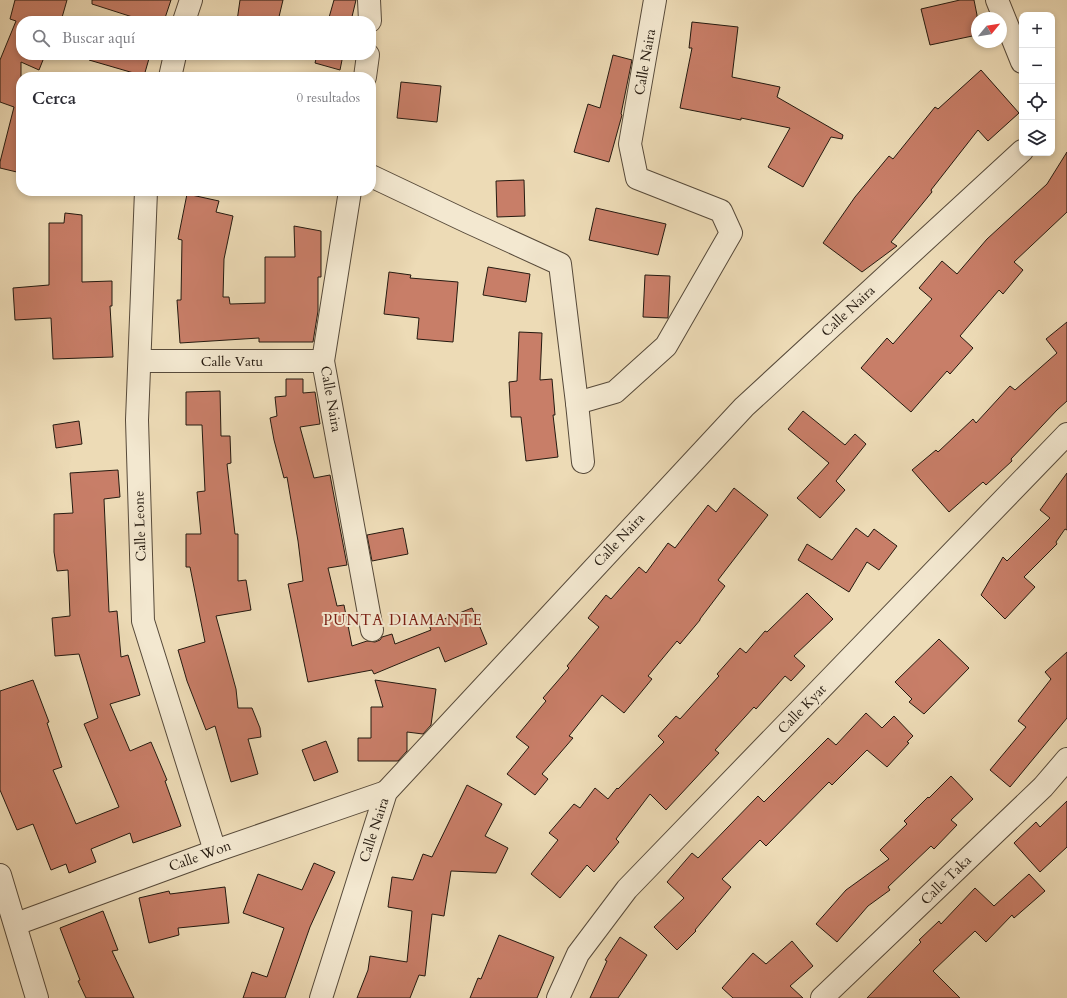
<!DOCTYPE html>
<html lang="es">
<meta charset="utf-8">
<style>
:root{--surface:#fff;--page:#f2f2f3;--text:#2b2b33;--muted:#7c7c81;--line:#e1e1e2}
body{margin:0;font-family:Cardo,serif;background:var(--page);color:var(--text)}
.controls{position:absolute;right:12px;top:12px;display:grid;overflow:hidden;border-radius:8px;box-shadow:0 2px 6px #0003}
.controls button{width:36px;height:36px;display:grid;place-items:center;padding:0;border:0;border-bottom:1px solid var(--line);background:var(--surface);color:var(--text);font:20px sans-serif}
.compass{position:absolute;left:971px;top:12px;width:36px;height:36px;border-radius:50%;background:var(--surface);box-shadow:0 2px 6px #0003;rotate:60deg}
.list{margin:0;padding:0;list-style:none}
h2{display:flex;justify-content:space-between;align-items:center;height:52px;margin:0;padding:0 16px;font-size:17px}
h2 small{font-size:13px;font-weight:400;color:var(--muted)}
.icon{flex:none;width:22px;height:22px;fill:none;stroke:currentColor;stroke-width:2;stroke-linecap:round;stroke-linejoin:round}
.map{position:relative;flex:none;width:1067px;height:998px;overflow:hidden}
.search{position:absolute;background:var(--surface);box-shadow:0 2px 6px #0003;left:16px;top:16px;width:360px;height:44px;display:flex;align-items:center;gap:10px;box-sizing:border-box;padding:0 14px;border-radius:16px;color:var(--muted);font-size:15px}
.panel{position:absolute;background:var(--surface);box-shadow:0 2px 6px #0003;left:16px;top:72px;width:360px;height:124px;border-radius:16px}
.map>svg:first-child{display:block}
.building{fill:#c87e68;stroke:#251a10}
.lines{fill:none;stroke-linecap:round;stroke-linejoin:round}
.minor-casing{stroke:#574a3a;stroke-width:24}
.minor{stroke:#f3e8d0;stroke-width:22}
.labels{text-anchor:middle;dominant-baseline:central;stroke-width:4;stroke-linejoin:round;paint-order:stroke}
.street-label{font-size:14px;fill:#251a10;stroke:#f3e8d0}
.neighbourhood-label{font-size:15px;letter-spacing:1px;fill:#7a1f14;stroke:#f3e8d0}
</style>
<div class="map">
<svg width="1067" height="998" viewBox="0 0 1067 998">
<rect width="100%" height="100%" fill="#eddbb6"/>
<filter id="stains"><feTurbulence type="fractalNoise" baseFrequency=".005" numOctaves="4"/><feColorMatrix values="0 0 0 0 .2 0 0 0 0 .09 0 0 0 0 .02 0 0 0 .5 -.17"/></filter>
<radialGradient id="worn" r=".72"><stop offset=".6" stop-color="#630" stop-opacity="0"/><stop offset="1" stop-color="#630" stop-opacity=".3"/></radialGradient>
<g class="building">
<polygon points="15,0 67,0 61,21 21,21 21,55 45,55 39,70 21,62 21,173 0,168 0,162 14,107 0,102 0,60 16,21 10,19"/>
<polygon points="92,0 171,0 164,21 145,21 92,4"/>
<polygon points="240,0 283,0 278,21 237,21"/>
<polygon points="334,0 356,0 351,21 328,21"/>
<polygon points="960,0 974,0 977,15 977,35 930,45 921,9"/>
<polygon points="692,22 738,27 732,77 780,87 777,97 843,135 842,139 831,137 803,187 768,167 790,128 741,118 741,120 680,108 692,48 689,48"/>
<polygon points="90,55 150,55 144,76 89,60"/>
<polygon points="317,55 343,55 340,70 315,63"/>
<polygon points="613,55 632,60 621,114 622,115 609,162 574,152 588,104 600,108"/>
<polygon points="981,70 1019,113 988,141 978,130 931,190 932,192 891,242 897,246 862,272 823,243 855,197 889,156 893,159 935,107 938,109"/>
<polygon points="401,82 441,86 437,122 397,118"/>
<polygon points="1067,152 1067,212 1014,262 1023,270 1003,294 999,290 960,336 973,348 950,374 947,371 911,412 861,368 887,338 893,344 932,299 919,288 942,261 957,274 987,239 1047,184"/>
<polygon points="524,180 525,216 497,217 496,181"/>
<polygon points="187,194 219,201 216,212 233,216 224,259 223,297 229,297 230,304 265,303 265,257 295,257 294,226 321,231 321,277 318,277 318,311 313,342 259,342 259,338 180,343 177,300 181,300 182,240 178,239"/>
<polygon points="596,208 666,224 658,255 589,240"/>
<polygon points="65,213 82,215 82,282 112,281 112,306 110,306 113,357 53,359 51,318 15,320 13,288 49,285 49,223 64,223"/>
<polygon points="488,267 530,274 526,302 483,295"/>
<polygon points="389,272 411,275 410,278 458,282 453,342 417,339 419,318 384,314"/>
<polygon points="645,275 670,276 668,318 643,317"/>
<polygon points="1067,322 1067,401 1057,410 1011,459 1012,461 986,485 983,482 949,512 912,470 936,450 938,452 973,419 976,423 1010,386 1015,390 1057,353 1046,339"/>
<polygon points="519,332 542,333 540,380 552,379 555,415 553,415 558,457 526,461 521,417 511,417 509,382 517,381"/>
<polygon points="286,379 303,379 303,393 315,392 320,424 300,427 314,478 330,475 347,565 328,568 337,606 344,605 352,646 367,641 375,642 380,640 382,637 392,634 395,644 431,630 429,625 472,608 487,644 445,662 439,647 374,674 372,670 308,682 288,584 303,581 298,541 287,477 284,478 274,440 270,418 277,416 275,397 286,396"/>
<polygon points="220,391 221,436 230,436 231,463 227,464 235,534 238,534 238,581 246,580 251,610 216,616 236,689 238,708 252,708 260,728 261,737 248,739 258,774 231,782 215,726 206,730 187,681 178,650 205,642 190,567 186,567 186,534 201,534 197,492 205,491 202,425 186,425 186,392"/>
<polygon points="803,411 845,445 855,434 866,444 836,481 845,490 820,518 797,498 829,463 788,429"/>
<polygon points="79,421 82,444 56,448 53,425"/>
<polygon points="118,470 120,497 104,499 109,612 117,611 121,657 128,655 140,695 110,704 130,751 151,742 167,780 165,781 181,826 133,843 130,833 91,849 96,862 69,873 66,864 51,870 33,824 17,830 0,790 0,691 33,680 49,722 47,723 62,767 53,770 76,824 119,807 84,724 98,718 79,654 55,656 52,618 70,616 68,570 57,571 54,552 54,514 73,513 70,473"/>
<polygon points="1067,473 1067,530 1065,529 1056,542 1057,544 1024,577 1035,587 1005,619 981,595 1003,557 1007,561 1050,518 1040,510"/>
<polygon points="734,488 768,515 718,580 725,586 700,619 700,620 680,644 677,641 648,676 652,679 624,713 602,695 569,736 573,738 542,774 548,779 535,795 507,774 529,747 516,737 546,701 543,698 569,668 567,666 599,627 588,618 606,595 611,599 639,567 646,573 668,543 675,548 708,505 716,512"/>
<polygon points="403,528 408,554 372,561 367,535"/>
<polygon points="856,528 868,537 874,529 897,546 879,570 867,562 849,592 798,560 807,544 832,560"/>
<polygon points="807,593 833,619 794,656 805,666 791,681 785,676 756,709 754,707 715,750 719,753 666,810 650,794 616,839 619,842 594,872 587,865 560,898 531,874 558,840 549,833 574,804 580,808 595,788 608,799 617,788 618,789 664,742 658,736 676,716 680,719 719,676 717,674 740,648 746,653 765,631 767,632"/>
<polygon points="939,639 969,668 924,714 909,702 912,699 895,682"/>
<polygon points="1067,652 1067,718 1010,787 990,770 1026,727 1018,721 1051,679 1045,672"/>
<polygon points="375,680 436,689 431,725 423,734 407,732 407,751 398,761 358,761 358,738 371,738 371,707 383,707"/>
<polygon points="866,713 882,728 894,716 913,736 907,742 909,743 887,767 867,750 832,785 829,782 766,846 760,840 722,879 731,887 695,930 696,931 677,950 654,927 684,898 667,882 692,853 698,858 758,796 764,802 828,738 836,745"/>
<polygon points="326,741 338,772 314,781 302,750"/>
<polygon points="951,776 973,799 951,820 957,825 934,849 931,846 888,887 890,890 868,906 837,942 816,924 846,890 889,859 880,850 907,824 904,821 928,797 929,798"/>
<polygon points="467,785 502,804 485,836 508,848 496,873 451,871 444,916 432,914 425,976 419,975 410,998 357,998 368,970 370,956 407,962 412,911 388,907 392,877 413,880 423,854 432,857"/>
<polygon points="1067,801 1067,847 1040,872 1014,843 1036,822 1040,827"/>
<polygon points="314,863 335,872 310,927 285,998 243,998 252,972 267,977 284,928 243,913 258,874 302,890"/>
<polygon points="1029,874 1045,891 1014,918 1012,915 986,942 975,931 933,971 960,998 867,998 921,942 919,940 939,921 941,924 975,888 994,906"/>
<polygon points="225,887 229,923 178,928 179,935 149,943 139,898 169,891 170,894"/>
<polygon points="103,911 118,950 112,951 134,998 86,998 78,981 80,980 60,928"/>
<polygon points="499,935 554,957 537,998 470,998 478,978 481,979"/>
<polygon points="620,937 647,955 618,998 590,998 607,961 605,960"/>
<polygon points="792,941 813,966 790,986 803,998 733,998 722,988 753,953 766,964"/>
</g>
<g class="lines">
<defs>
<g id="minor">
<polyline points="369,0 370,21"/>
<polyline points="997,0 1022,62"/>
<polyline points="184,21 191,0"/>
<polyline points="170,77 175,55"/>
<polyline points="365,77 368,55"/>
<polyline points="371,176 468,222 560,264 577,403 583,462"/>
<polyline points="146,191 137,420 143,621 215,851"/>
<polyline points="350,191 323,361 372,630"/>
<polyline points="140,361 323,361"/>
<polyline points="577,403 615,392 666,346 731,233 721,211 637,178 630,144 655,0"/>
<polyline points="0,875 37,998"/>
<polyline points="16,924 215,851 386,792"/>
<polyline points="321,998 386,792 744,407 1022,151"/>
<polyline points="558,998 578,954 627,889 1067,434"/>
<polyline points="822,998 1043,787 1067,759"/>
</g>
</defs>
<use href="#minor" class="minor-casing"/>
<use href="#minor" class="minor"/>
</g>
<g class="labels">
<g class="street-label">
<text transform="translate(645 62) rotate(-80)">Calle Naira</text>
<text transform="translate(848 311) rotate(-43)">Calle Naira</text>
<text x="232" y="361">Calle Vatu</text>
<text transform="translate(331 399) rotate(80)">Calle Naira</text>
<text transform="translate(140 526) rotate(-92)">Calle Leone</text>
<text transform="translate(619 540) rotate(-47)">Calle Naira</text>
<text transform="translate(802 709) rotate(-46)">Calle Kyat</text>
<text transform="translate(374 830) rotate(-72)">Calle Naira</text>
<text transform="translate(200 856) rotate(-20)">Calle Won</text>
<text transform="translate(946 880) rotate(-44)">Calle Taka</text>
</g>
<g class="neighbourhood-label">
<text x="403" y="620">PUNTA DIAMANTE</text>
</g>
</g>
<rect width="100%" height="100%" filter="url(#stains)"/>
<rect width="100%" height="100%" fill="url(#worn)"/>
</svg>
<div class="controls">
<button>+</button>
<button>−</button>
<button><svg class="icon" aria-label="locate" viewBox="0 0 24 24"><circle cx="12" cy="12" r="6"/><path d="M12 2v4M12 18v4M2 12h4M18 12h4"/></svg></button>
<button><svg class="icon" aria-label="layers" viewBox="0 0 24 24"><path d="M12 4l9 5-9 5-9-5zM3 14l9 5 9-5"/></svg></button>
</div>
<svg class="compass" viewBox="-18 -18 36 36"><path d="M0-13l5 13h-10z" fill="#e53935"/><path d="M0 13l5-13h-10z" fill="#7c7c81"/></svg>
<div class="search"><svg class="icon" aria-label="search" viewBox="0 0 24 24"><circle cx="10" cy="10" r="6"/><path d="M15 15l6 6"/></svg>Buscar aquí</div>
<section class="panel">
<h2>Cerca<small>0 resultados</small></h2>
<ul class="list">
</ul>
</section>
</div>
